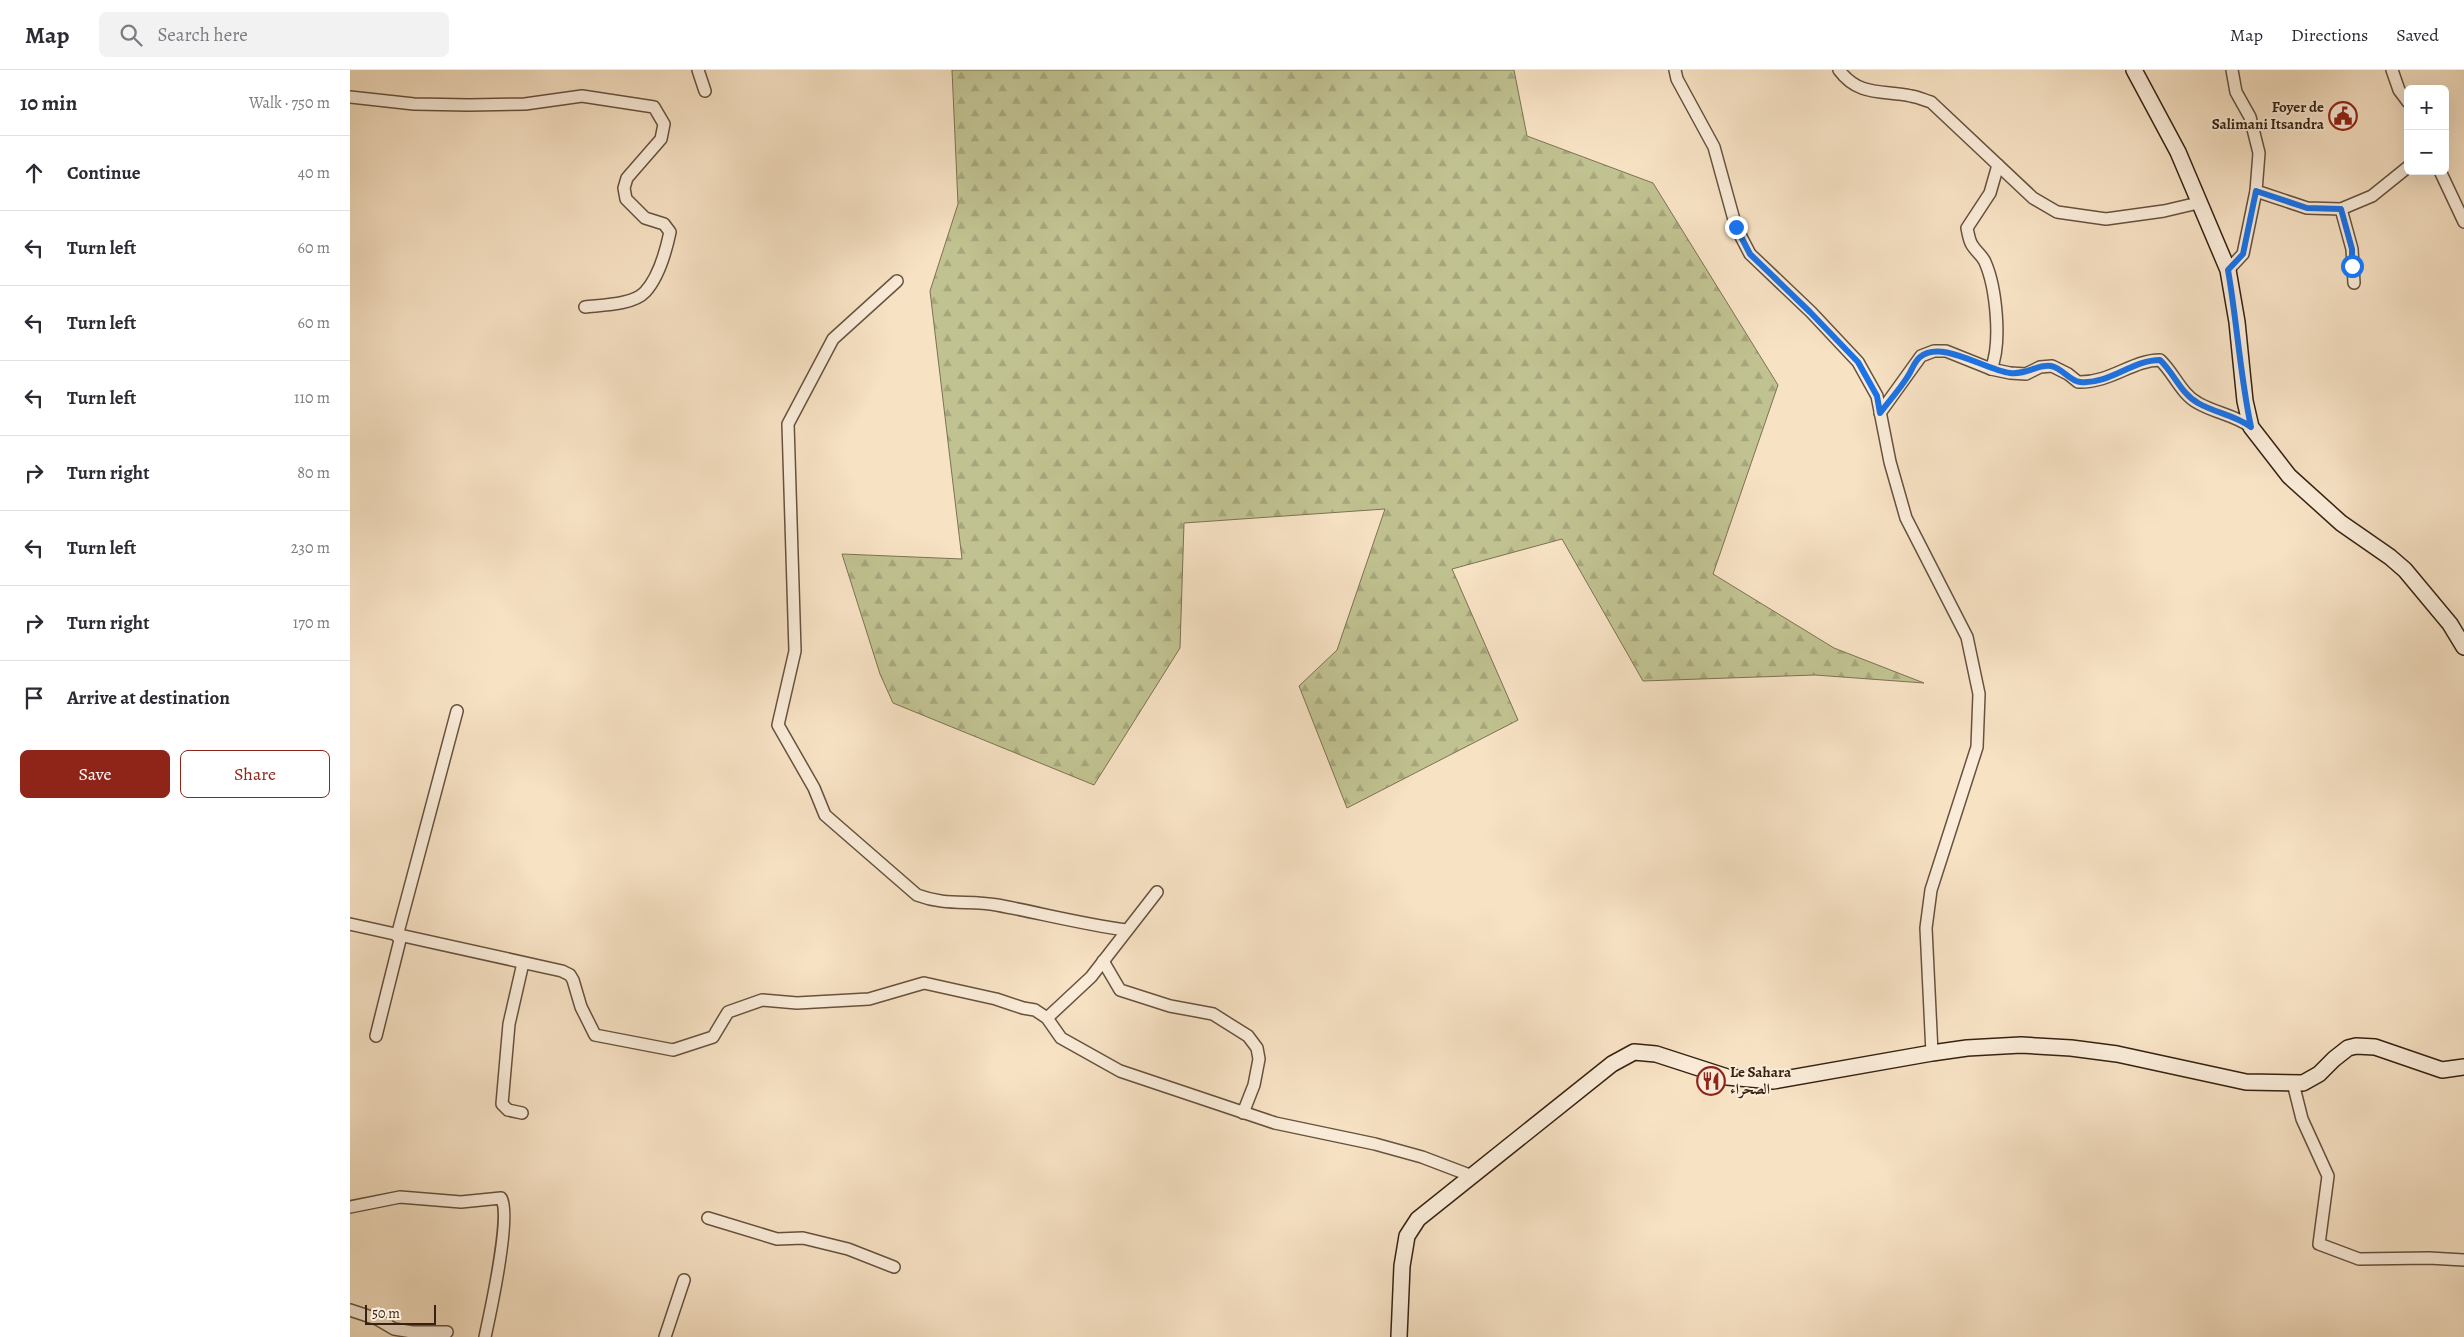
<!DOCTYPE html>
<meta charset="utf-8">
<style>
:root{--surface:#fff;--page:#f2f2f3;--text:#2b2b33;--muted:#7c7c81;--line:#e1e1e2;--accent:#8f2418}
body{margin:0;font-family:Alegreya,Amiri,serif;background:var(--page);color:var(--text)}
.controls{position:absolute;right:15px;top:15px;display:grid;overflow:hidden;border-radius:8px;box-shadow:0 5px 20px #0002}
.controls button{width:45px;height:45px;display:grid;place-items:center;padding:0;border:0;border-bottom:1px solid var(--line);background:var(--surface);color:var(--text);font:25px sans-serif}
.scale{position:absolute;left:15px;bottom:12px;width:71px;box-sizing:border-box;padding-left:5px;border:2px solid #362211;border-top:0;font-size:14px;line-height:18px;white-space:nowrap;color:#362211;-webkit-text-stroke:4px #faecd9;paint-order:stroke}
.stop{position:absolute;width:15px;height:15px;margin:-11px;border:4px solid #1a73e8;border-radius:50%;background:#fff}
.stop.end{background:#1a73e8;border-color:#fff;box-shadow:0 1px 5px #0008}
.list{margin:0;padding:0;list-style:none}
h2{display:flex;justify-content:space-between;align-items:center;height:65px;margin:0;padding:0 20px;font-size:21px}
h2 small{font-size:16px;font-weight:400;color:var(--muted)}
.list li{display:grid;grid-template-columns:32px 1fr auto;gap:15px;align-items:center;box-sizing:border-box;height:75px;padding:0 20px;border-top:1px solid var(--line)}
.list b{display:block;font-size:19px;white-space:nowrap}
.list em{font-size:16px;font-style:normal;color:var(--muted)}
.actions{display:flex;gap:10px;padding:15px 20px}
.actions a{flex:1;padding:11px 0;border:1px solid var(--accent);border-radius:8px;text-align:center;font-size:18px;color:var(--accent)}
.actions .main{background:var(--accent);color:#fff}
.icon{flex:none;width:28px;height:28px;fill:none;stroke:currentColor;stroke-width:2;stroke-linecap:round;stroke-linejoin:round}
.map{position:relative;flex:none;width:2114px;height:1267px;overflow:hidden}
header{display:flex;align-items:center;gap:30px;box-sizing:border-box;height:70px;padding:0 25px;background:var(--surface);border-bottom:1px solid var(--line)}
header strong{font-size:24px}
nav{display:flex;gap:28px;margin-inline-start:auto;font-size:18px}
.search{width:350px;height:45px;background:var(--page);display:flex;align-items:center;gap:12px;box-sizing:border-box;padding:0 18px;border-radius:8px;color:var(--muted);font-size:19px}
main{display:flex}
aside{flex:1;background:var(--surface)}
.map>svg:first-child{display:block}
.forest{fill:url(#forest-firs);stroke:#7c7251}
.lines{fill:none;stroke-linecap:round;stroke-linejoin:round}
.minor-casing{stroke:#66523e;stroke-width:14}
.secondary-casing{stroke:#362211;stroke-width:18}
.minor{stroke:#faecd9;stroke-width:11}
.secondary{stroke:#faecd9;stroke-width:15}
.route{stroke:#1a73e8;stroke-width:6}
.labels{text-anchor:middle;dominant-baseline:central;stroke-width:4;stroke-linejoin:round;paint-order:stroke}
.poi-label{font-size:15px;font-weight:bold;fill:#362211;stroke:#faecd9;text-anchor:end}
</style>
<header>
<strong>Map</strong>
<div class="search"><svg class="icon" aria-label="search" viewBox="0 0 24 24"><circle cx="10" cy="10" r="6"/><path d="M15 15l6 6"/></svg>Search here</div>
<nav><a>Map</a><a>Directions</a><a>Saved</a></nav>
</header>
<main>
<aside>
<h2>10 min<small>Walk · 750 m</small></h2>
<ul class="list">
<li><svg class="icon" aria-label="ahead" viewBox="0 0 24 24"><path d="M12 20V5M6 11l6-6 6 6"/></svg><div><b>Continue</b></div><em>40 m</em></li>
<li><svg class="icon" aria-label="left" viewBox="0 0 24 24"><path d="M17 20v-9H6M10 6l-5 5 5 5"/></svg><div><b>Turn left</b></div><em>60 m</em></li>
<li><svg class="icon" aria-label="left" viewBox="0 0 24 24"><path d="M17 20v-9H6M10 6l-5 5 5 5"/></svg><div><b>Turn left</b></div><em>60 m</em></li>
<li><svg class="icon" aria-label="left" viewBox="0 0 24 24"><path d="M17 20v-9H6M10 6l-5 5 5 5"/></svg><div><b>Turn left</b></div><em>110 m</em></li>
<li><svg class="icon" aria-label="right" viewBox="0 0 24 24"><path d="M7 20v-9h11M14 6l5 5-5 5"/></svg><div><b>Turn right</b></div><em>80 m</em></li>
<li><svg class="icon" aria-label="left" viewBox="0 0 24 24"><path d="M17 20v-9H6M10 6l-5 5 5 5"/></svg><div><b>Turn left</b></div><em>230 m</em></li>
<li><svg class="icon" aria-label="right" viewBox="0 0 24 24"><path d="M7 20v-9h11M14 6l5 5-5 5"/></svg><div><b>Turn right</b></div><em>170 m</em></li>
<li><svg class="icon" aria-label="arrive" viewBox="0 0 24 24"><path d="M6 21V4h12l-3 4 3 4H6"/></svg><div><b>Arrive at destination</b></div></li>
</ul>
<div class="actions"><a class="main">Save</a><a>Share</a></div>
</aside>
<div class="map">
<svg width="2114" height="1267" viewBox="0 0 2114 1267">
<defs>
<pattern id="forest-firs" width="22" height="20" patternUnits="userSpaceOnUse" patternTransform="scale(1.25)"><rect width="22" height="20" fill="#c1c291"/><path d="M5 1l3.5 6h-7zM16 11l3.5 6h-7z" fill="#a6a67c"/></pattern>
</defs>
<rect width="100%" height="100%" fill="#f7e2c4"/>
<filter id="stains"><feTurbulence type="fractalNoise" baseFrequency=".004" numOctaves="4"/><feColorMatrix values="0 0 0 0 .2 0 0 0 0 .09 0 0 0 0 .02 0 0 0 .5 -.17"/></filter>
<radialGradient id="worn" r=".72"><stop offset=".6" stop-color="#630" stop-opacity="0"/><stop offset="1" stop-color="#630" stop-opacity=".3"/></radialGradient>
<polygon class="forest" points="602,0 1164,0 1177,66 1303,113 1428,315 1363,504 1484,578 1574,613 1465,605 1293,611 1212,469 1102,499 1168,650 997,738 949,616 987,580 1035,439 834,453 830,578 744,715 543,633 530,604 492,484 612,489 580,221 608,134"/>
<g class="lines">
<defs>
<g id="minor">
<polyline points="348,0 355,21"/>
<polyline points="1325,0 1327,9 1364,77 1386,157 1400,184 1461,242 1508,292 1527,326 1540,392 1556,448 1617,567 1629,624 1627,677 1581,820 1576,858 1582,983"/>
<path d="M1489,0c20,27 44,20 72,26 7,1 13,4 20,6l102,96 24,14 49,7 58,-8 34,-8"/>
<polyline points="1882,0 1886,22 1900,47 1909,83 1906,121"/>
<polyline points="2042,0 2049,20 2058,32"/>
<path d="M0,27l64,7 55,1 56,-1 57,-8 72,11 10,17 -3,15 -34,39 -3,10 2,11 19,19 19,6 6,8c-4,19 -12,46 -25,60 -12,13 -44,13 -60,15"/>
<polyline points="2090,101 2114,152"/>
<polyline points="1991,139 2002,179 2004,213"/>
<polyline points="1878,200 1893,184 1906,121 1957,138 1991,139 2022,126 2058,97"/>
<path d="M547,211l-64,58 -45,85 7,227 -17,74 36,63 11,27 92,80c29,11 51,5 80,10 43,8 85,19 129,25"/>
<path d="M1641,299c11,-26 5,-82 -6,-107 -3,-7 -11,-12 -14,-19 -2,-4 -3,-10 -4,-15l23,-35 8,-28"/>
<path d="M1530,343l41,-57 13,-5h12l45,18 19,4 16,1 14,-7 12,-1 16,8 10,8c33,1 54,-22 82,-22 14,13 21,34 38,43 17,10 37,12 53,24"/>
<polyline points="0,854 212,901 220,905 223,910 231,937 245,965 323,980 363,967 378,942 412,930 447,933 519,929 574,913 646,929 673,938 685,940 697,948 711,968 770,1001 925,1053 1025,1074 1072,1087 1122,1106"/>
<polyline points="47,866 107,641"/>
<polyline points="753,891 770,920 820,936 863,944 898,966 907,978 909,989 904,1015 893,1043"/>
<polyline points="697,948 741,907 807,822"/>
<polyline points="26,966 51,866"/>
<polyline points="1943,1013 1952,1049 1978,1106 1969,1174 2009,1189 2079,1188 2114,1190"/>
<polyline points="172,1043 158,1040 152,1034 159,954 173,893"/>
<path d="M0,1137l50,-10 61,5 40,-4c11,16 -11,116 -16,139"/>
<polyline points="358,1148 427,1169 453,1168 498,1179 544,1197"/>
<polyline points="0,1240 27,1249 44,1259 62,1262 97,1262"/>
<polyline points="315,1267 334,1210"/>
</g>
<g id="secondary">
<polyline points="1784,0 1828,82 1878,200 1887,252 1895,331 1901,357 1939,406 1991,453 2040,487 2055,500 2100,554 2114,577"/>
<polyline points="1049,1267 1052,1196 1057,1166 1068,1149 1262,994 1284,982 1306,984 1377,1007 1423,1011 1582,983 1617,978 1671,975 1721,978 1767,984 1896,1012 1953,1013 1969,1004 1984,989 1998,978 2006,976 2025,977 2092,1000 2114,997"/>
</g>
</defs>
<use href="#minor" class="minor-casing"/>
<use href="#secondary" class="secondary-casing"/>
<use href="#minor" class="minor"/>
<use href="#secondary" class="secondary"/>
</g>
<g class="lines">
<path class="route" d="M1386,157l14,27 60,58 48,50 19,34 3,17c9,-12 20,-24 28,-37 4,-6 6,-14 12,-19 21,-18 65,13 90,16 18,2 27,-9 41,-7 11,2 19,15 29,16 29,3 52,-22 80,-22 14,13 21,34 38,43 17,10 37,12 53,24 -11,-52 -14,-105 -23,-157l15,-16 13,-63 51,17 34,1 11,40v17"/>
</g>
<defs>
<symbol id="civic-ring" viewBox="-11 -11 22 22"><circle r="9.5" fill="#faecd9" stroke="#8f2418" stroke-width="1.5"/><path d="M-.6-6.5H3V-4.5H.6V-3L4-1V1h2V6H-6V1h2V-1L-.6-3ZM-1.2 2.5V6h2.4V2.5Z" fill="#8f2418"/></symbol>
<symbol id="restaurant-ring" viewBox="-11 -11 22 22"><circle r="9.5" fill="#faecd9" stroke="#8f2418" stroke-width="1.5"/><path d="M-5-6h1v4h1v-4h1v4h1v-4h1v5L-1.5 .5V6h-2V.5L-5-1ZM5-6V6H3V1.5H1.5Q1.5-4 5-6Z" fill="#8f2418"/></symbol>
</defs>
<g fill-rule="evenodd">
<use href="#civic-ring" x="1977" y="30" width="32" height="32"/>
<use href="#restaurant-ring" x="1345" y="995" width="32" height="32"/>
</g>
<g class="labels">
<g class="poi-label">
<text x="1974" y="37">Foyer de<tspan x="1974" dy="17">Salimani Itsandra</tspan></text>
<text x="1380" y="1002" text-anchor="start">Le Sahara<tspan x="1380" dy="17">الصحراء</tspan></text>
</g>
</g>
<rect width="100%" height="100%" filter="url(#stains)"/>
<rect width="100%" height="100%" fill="url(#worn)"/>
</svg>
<div class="controls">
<button>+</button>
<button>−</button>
</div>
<div class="scale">50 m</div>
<div class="stop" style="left:2002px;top:196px"></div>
<div class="stop end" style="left:1386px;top:157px"></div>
</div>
</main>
